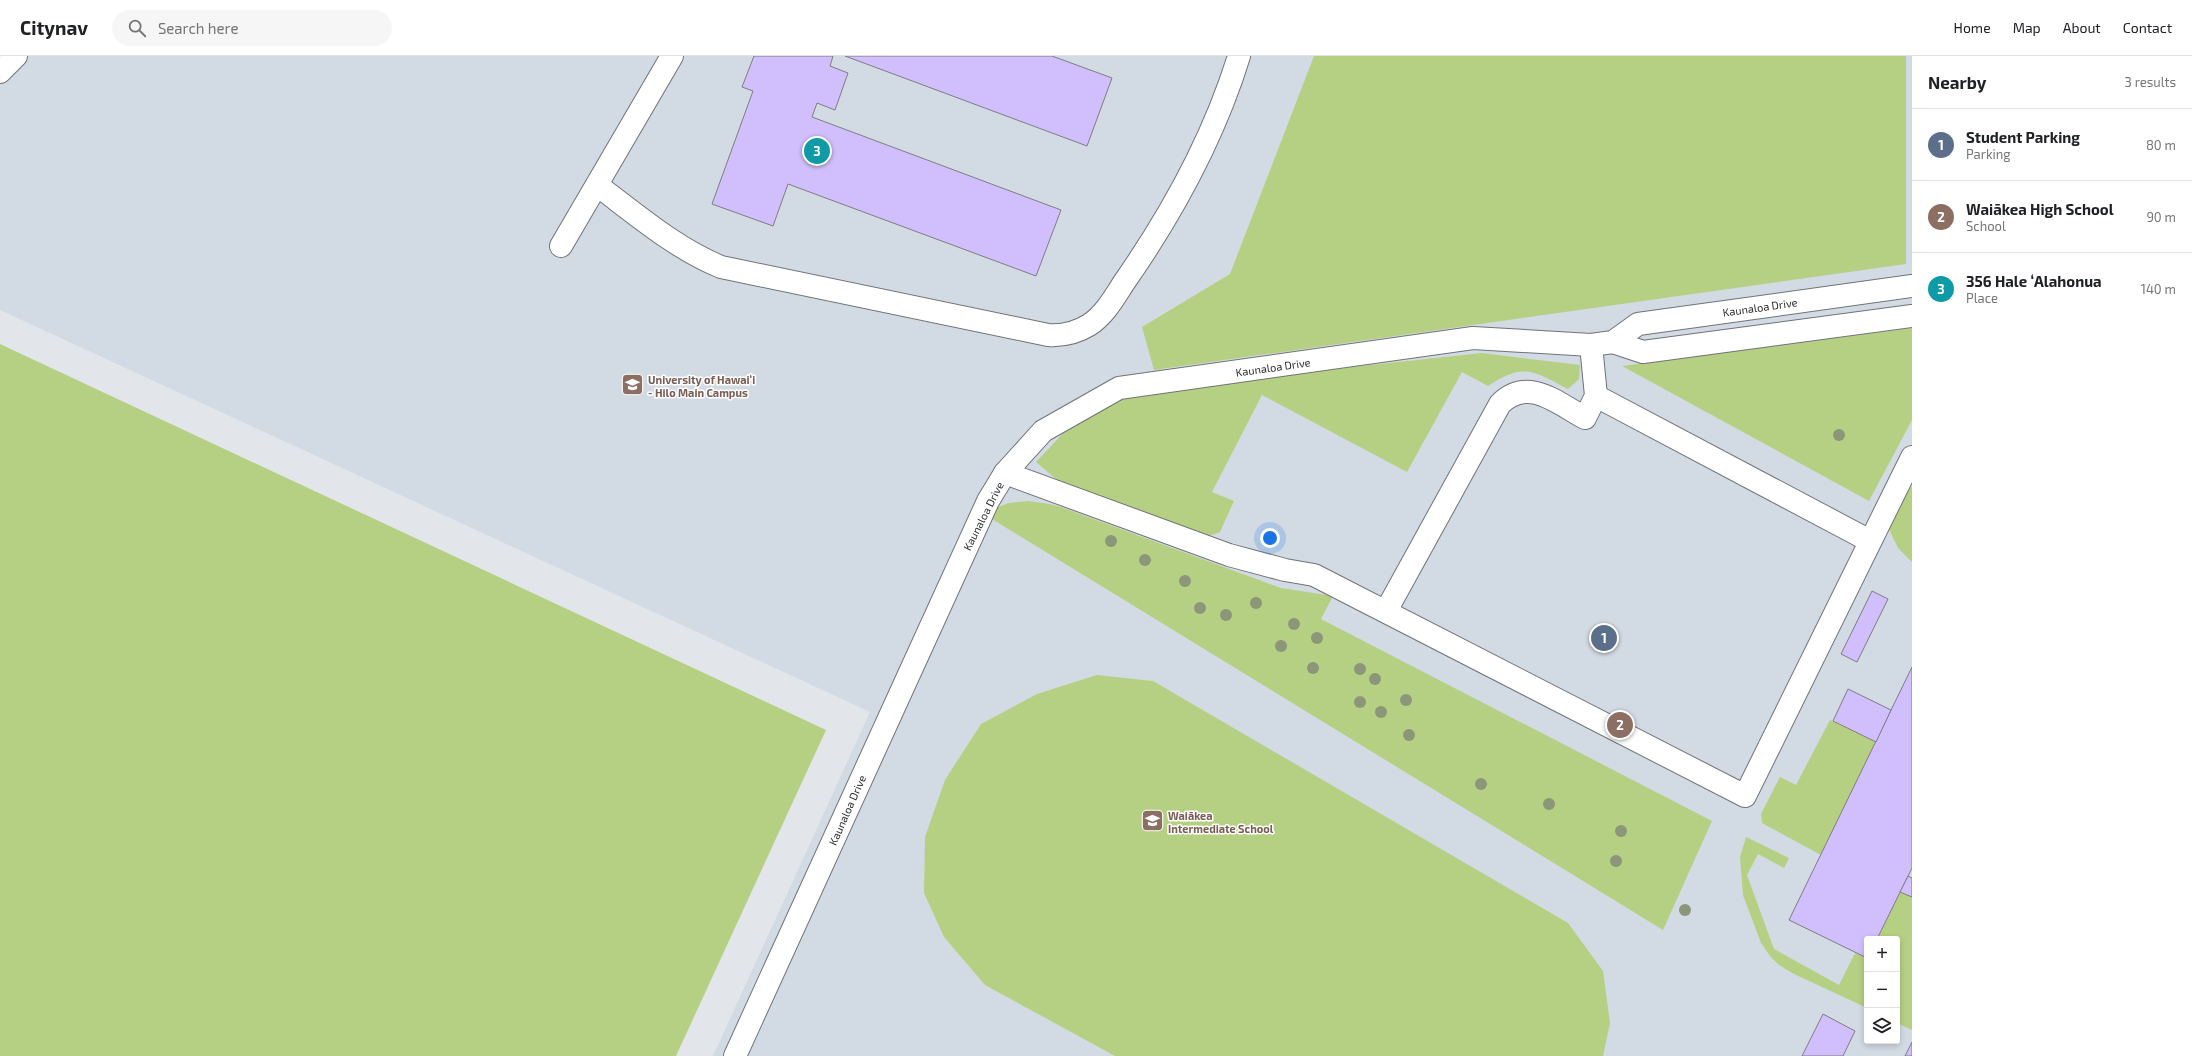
<!DOCTYPE html>
<meta charset="utf-8">
<style>
:root{--surface:#fff;--page:#f6f6f6;--text:#202124;--muted:#757577;--line:#e0e0e0;--accent:#0f766e}
body{margin:0;font-family:"Exo 2",sans-serif;background:var(--page);color:var(--text)}
.controls{position:absolute;right:12px;bottom:12px;display:grid;overflow:hidden;border-radius:4px;box-shadow:0 2px 6px #0003}
.controls button{width:36px;height:36px;display:grid;place-items:center;padding:0;border:0;border-bottom:1px solid var(--line);background:var(--surface);color:var(--text);font:20px sans-serif}
.you{position:absolute;left:1270px;top:482px;width:14px;height:14px;margin:-10px;border:3px solid #fff;border-radius:50%;background:#1a73e8;box-shadow:0 0 0 6px #1a73e833}
.badge{display:grid;place-items:center;width:26px;height:26px;border-radius:50%;background:var(--accent);color:#fff;font-size:13px;font-weight:700}
.pin{position:absolute;translate:-50% -50%;border:2px solid #fff;box-shadow:0 1px 4px #0006}
.list{margin:0;padding:0;list-style:none}
h2{display:flex;justify-content:space-between;align-items:center;height:52px;margin:0;padding:0 16px;font-size:17px}
h2 small{font-size:13px;font-weight:400;color:var(--muted)}
.list li{display:grid;grid-template-columns:26px 1fr auto;gap:12px;align-items:center;box-sizing:border-box;height:72px;padding:0 16px;border-top:1px solid var(--line)}
.list b{display:block;font-size:15px;white-space:nowrap}
.list p{margin:0;font-size:13px;white-space:nowrap;color:var(--muted)}
.list em{font-size:13px;font-style:normal;color:var(--muted)}
.icon{flex:none;width:22px;height:22px;fill:none;stroke:currentColor;stroke-width:2;stroke-linecap:round;stroke-linejoin:round}
.map{position:relative;flex:none;width:1912px;height:1000px;overflow:hidden}
header{display:flex;align-items:center;gap:24px;box-sizing:border-box;height:56px;padding:0 20px;background:var(--surface);border-bottom:1px solid var(--line)}
header strong{font-size:19px}
nav{display:flex;gap:22px;margin-inline-start:auto;font-size:14px}
.search{width:280px;height:36px;background:var(--page);display:flex;align-items:center;gap:10px;box-sizing:border-box;padding:0 14px;border-radius:22px;color:var(--muted);font-size:15px}
main{display:flex}
aside{flex:1;background:var(--surface)}
.map>svg:first-child{display:block}
.built{fill:#d2dae4;fill-rule:evenodd}
.green{fill:#b6d083}
.building{fill:#d1bffd;stroke:#7e7d81}
.lines{fill:none;stroke-linecap:round;stroke-linejoin:round}
.minor-casing{stroke:#707377;stroke-width:24}
.minor{stroke:#fff;stroke-width:22}
.tree{fill:#8c9779}
.labels{text-anchor:middle;dominant-baseline:central;stroke-width:3;stroke-linejoin:round;paint-order:stroke}
.street-label{font-size:11px;fill:#2c2d2f;stroke:#fff}
.education-label{font-size:11px;font-weight:bold;fill:#785e54;stroke:#fff;text-anchor:start}
</style>
<header>
<strong>Citynav</strong>
<div class="search"><svg class="icon" aria-label="search" viewBox="0 0 24 24"><circle cx="10" cy="10" r="6"/><path d="M15 15l6 6"/></svg>Search here</div>
<nav><a>Home</a><a>Map</a><a>About</a><a>Contact</a></nav>
</header>
<main>
<div class="map">
<svg width="1912" height="1000" viewBox="0 0 1912 1000">
<rect width="100%" height="100%" fill="#e2e6ea"/>
<path class="built" d="M0,0h1912v1000h-1199l157,-344 -870,-402zM1867,883h30v102h-30z"/>
<g class="green">
<polygon points="1314,0 1906,0 1906,208 1154,314 1142,271 1230,218"/>
<polygon points="1912,272 1912,364 1869,445 1622,310"/>
<polygon points="0,288 826,674 676,1000 0,1000"/>
<path d="M1482,297l98,12 -1,14 -11,10c-34,-18 -45,-27 -80,-3l-26,-14 -55,100 -145,-77 -50,97 22,9 -14,31 -20,7 -130,-48 -34,-29 33,-35 33,-19 31,-13 43,-9z"/>
<polygon points="1912,431 1912,506 1898,492 1885,465 1902,434"/>
<polygon points="1028,445 1049,448 1061,451 1281,532 1333,540 1321,563 1712,765 1663,874 992,463 998,451 1009,447"/>
<polygon points="1097,619 1153,625 1568,867 1603,915 1610,967 1603,1000 1115,1000 985,929 944,881 924,837 925,781 945,724 981,668 1037,638"/>
<polygon points="1830,664 1876,686 1821,799 1762,767 1761,758 1780,721 1796,729"/>
<polygon points="1746,781 1789,802 1784,812 1758,798 1747,819 1774,893 1839,929 1855,897 1867,902 1867,952 1794,918 1779,909 1770,900 1761,887 1743,839 1740,801"/>
<polygon points="1900,836 1912,841 1912,974 1897,967 1897,883 1877,883"/>
</g>
<g class="building">
<polygon points="754,0 833,0 830,10 848,17 835,54 817,47 812,61 1061,154 1036,220 788,128 773,170 712,148 753,35 742,31"/>
<polygon points="845,0 1052,0 1112,22 1087,90"/>
<polygon points="1872,535 1888,543 1857,606 1841,598"/>
<polygon points="1912,611 1912,812 1877,883 1867,883 1867,902 1789,864"/>
<polygon points="1848,633 1891,654 1876,686 1833,665"/>
<polygon points="1908,820 1912,822 1912,841 1900,836"/>
<polygon points="1823,958 1855,975 1843,1000 1802,1000"/>
<polygon points="1912,986 1912,1000 1905,1000"/>
</g>
<g class="lines">
<defs>
<g id="minor">
<polyline points="0,16 16,0"/>
<path d="M597,129c40,30 78,63 124,82l327,68c14,1 28,-2 41,-10 16,-10 26,-29 36,-44 48,-69 89,-144 114,-225"/>
<polyline points="561,190 672,0"/>
<polyline points="1613,286 1643,296 1912,260"/>
<polyline points="1596,340 1870,485"/>
<polyline points="1005,417 1229,499 1285,514 1314,519 1745,740 1912,401"/>
<path d="M1386,555l114,-207c28,-28 57,-1 85,14l11,-22 -5,-51"/>
<polyline points="735,1000 988,445 1005,417 1043,375 1119,332 1473,282 1591,289 1613,286 1638,268 1912,230"/>
</g>
</defs>
<use href="#minor" class="minor-casing"/>
<use href="#minor" class="minor"/>
</g>
<g class="tree">
<circle cx="1839" cy="379" r="6"/>
<circle cx="1111" cy="485" r="6"/>
<circle cx="1145" cy="504" r="6"/>
<circle cx="1185" cy="525" r="6"/>
<circle cx="1256" cy="547" r="6"/>
<circle cx="1200" cy="552" r="6"/>
<circle cx="1226" cy="559" r="6"/>
<circle cx="1294" cy="568" r="6"/>
<circle cx="1317" cy="582" r="6"/>
<circle cx="1281" cy="590" r="6"/>
<circle cx="1313" cy="612" r="6"/>
<circle cx="1360" cy="613" r="6"/>
<circle cx="1375" cy="623" r="6"/>
<circle cx="1406" cy="644" r="6"/>
<circle cx="1360" cy="646" r="6"/>
<circle cx="1381" cy="656" r="6"/>
<circle cx="1409" cy="679" r="6"/>
<circle cx="1481" cy="728" r="6"/>
<circle cx="1549" cy="748" r="6"/>
<circle cx="1621" cy="775" r="6"/>
<circle cx="1616" cy="805" r="6"/>
<circle cx="1685" cy="854" r="6"/>
</g>
<defs>
<symbol id="university-square" viewBox="-11 -11 22 22"><rect x="-9" y="-9" width="18" height="18" rx="4" fill="#8d6e63" stroke="#fff"/><path d="M0-5L7-2L0 1L-7-2ZM-4 1L0 2.5L4 1V4Q0 6-4 4Z" fill="#fff"/></symbol>
<symbol id="school-square" viewBox="-11 -11 22 22"><rect x="-9" y="-9" width="18" height="18" rx="4" fill="#8d6e63" stroke="#fff"/><path d="M0-5L7-2L0 1L-7-2ZM-4 1L0 2.5L4 1V4Q0 6-4 4Z" fill="#fff"/></symbol>
</defs>
<g fill-rule="evenodd">
<use href="#university-square" x="620" y="316" width="25" height="25"/>
<use href="#school-square" x="1140" y="752" width="25" height="25"/>
</g>
<g class="labels">
<g class="street-label">
<text transform="translate(1760 251) rotate(-8)">Kaunaloa Drive</text>
<text transform="translate(1273 311) rotate(-8)">Kaunaloa Drive</text>
<text transform="translate(983 460) rotate(-63)">Kaunaloa Drive</text>
<text transform="translate(847 754) rotate(-66)">Kaunaloa Drive</text>
</g>
<g class="education-label">
<text x="648" y="323">University of Hawaiʻi<tspan x="648" dy="13">- Hilo Main Campus</tspan></text>
<text x="1168" y="759">Waiākea<tspan x="1168" dy="13">Intermediate School</tspan></text>
</g>
</g>
</svg>
<div class="controls">
<button>+</button>
<button>−</button>
<button><svg class="icon" aria-label="layers" viewBox="0 0 24 24"><path d="M12 4l9 5-9 5-9-5zM3 14l9 5 9-5"/></svg></button>
</div>
<div class="you"></div>
<div class="pin badge" style="left:1604px;top:582px;background:#5c6f8a">1</div>
<div class="pin badge" style="left:1620px;top:669px;background:#8d6e63">2</div>
<div class="pin badge" style="left:817px;top:95px;background:#0f9aa8">3</div>
</div>
<aside>
<h2>Nearby<small>3 results</small></h2>
<ul class="list">
<li><span class="badge" style="background:#5c6f8a">1</span><div><b>Student Parking</b><p>Parking</p></div><em>80 m</em></li>
<li><span class="badge" style="background:#8d6e63">2</span><div><b>Waiākea High School</b><p>School</p></div><em>90 m</em></li>
<li><span class="badge" style="background:#0f9aa8">3</span><div><b>356 Hale ʻAlahonua</b><p>Place</p></div><em>140 m</em></li>
</ul>
</aside>
</main>
